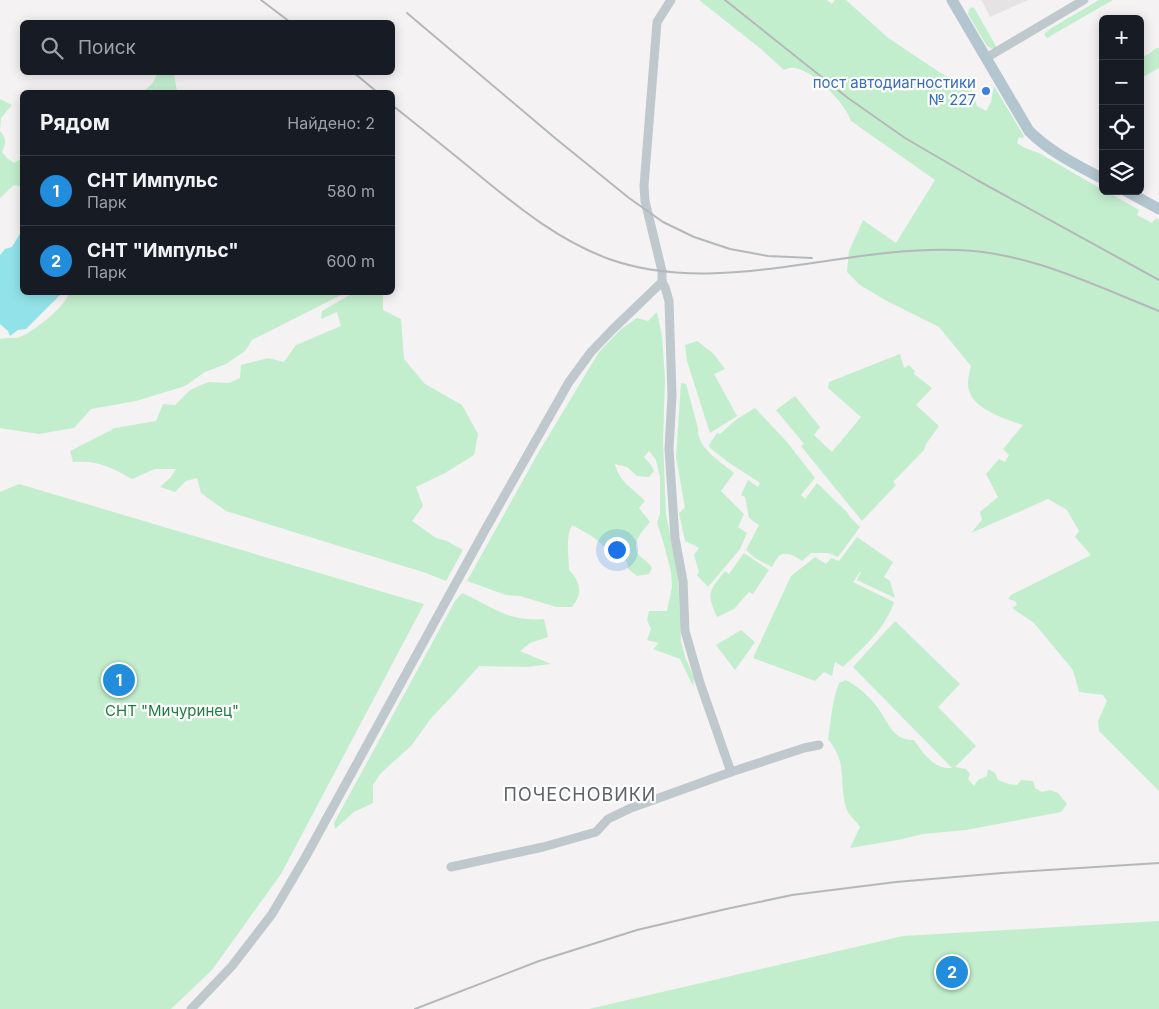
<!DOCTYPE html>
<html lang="ru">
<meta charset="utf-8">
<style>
:root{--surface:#171b24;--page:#242831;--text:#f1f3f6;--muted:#9ea1a6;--line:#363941;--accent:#228ddd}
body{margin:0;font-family:Inter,sans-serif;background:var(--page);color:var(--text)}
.controls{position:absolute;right:15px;top:15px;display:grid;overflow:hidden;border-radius:8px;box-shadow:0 2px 12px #0003}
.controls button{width:45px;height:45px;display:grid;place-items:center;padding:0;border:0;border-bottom:1px solid var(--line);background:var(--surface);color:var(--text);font:25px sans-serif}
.you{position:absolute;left:616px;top:549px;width:18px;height:18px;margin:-12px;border:4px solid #fff;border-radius:50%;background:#1a73e8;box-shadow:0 0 0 8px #1a73e833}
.badge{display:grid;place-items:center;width:32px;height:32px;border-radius:50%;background:var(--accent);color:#fff;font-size:16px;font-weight:700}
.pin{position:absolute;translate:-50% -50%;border:2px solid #fff;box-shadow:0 1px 5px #0006}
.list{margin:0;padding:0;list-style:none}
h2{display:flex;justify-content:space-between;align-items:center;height:65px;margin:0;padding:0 20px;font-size:21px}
h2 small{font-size:16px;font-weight:400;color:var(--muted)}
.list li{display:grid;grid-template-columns:32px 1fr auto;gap:15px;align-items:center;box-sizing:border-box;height:70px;padding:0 20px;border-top:1px solid var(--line)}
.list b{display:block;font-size:19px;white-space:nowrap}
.list p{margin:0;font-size:16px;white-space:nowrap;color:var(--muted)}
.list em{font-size:16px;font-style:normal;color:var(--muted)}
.icon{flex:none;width:28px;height:28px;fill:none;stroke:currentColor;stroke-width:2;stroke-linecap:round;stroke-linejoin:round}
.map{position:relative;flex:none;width:1159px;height:1009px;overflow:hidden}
.search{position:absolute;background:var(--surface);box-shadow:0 2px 12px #0003;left:20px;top:20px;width:375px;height:55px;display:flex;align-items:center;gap:12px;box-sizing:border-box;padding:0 18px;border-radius:8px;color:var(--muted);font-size:19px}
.panel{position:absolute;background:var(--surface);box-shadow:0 2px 12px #0003;left:20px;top:90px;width:375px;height:205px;border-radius:8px}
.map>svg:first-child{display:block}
.education{fill:#e5e3e3}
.green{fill:#c3eece}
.water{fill:#92e3e9}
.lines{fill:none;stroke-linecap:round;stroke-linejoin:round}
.minor{stroke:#bec8cd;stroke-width:9}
.major{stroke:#b3c5ce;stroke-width:11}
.rail{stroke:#b4b8bb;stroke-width:2}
.shop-dot{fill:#3f7fe0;stroke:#fff;stroke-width:2}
.labels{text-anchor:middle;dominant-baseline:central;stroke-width:4.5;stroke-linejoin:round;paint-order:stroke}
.shop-label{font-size:15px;fill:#366cbe;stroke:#fff;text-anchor:end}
.park-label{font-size:15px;fill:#1c7e40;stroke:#fff}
.quarter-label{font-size:18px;letter-spacing:1px;fill:#5e6366;stroke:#fff}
</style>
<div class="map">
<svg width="1159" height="1009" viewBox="0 0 1159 1009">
<rect width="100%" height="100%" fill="#f4f2f2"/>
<polygon class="education" points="979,0 1028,0 990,17 982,1"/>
<g class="green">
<path d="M699,0h128l5,4 3,-4h11l41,37 52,35 33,18 5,16 9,5 5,-9 3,-16 30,50 -1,2 -4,-1 -2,6 8,5 14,5 64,37v1h3l33,19 -2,5 15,8 4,-5 3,2v571l-60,-60 -1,-10 9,-20 -4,-6 -24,-3 -6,-22 -39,-47 -22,-15 5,-3 -2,-4 -7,-2 3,-4 80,-40 -16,-18 4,-6 -12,-21 -19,-11 -77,34 11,-13 -2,-8 18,-15 -12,-23 13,-15 6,3 4,-7 -6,-6 20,-24c-15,-5 -47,-15 -53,-32 -4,-8 -1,-19 1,-27l-32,-39 -54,-27 -25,-15 -13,-13 2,-21 14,-31 33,23 39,-63 -84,-59c-5,-17 -38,-51 -56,-53 -4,-1 -8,1 -11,2l-23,-21z"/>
<polygon points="1099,0 1113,0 1047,38 1044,34 1050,29"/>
<polygon points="973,7 976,11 997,48 993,49 987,46 968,14 969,9"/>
<polygon points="1156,48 1159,48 1159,68 1143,77 1140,73 1140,58 1149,54"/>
<polygon points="158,73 174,73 177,92 143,92 152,84"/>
<path d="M0,99l12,6 -11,13 -1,13c7,8 6,12 2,21l5,6 7,5 8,-5v29l-8,-2 -14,13z"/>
<path d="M355,292l28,1v17l18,9 3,40 21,25 37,21 16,29 -4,21 -29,18 -29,14 7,19 -11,15 24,17 11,3 16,9 -17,31 -20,-8 -200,-62 -25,-18 -4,-15 -11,3 -11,11 -15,-5 10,-9 6,-9h-21l-23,10c-21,-12 -34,-19 -59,-17l-3,-11 45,-23 41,-7 7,-17 12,1 15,-15 18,-8 21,1 11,-5 1,-13 27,-7 16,4 12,-17 45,-19 -4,-14 -16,7 1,-8z"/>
<path d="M69,293v-1l276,1 -93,47 -7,11 -19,13 -21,8 -20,14 -49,15 -45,8 -17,19 -35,6 -39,-6v-89c6,-2 14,0 20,-2 13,-5 46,-31 49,-44z"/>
<path d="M657,312l5,24 3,43 -2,62 3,73 12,60 3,67 4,16 9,21 -1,8 -13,-27 -27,-10 6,-6 -12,-3 4,-11 -4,-9 2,-9h18l5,-24 -1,-15 -8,-31 -6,-18 3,-9v-37l-4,-17 -7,-9 -5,6 7,8 3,6 -5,6 -12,-1 -10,-9 -12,-3c4,18 19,25 30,37l-6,7 11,14c-7,8 -19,21 -12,32 4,5 10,7 14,14l-3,6 -12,2 -9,-7 -1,-8c-15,-5 -22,-15 -34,-24 -6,-4 -14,-8 -21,-12 -7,13 -3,31 -3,45 12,12 14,24 3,37h-16l-36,-11 -14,-1 -39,-14 70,-126 62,-103 22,-23 16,-11 11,3z"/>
<polygon points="697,341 713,353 725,369 714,374 737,416 710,433 687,361 685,345"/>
<polygon points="900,354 904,368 909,365 915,371 914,374 932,388 916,405 939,426 926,444 924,450 893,482 896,485 862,521 801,446 804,444 776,410 795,396 820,427 814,435 832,452 861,417 828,388 829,382"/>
<path d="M681,383l5,1 12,44c-1,21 22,33 36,45l-13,18 23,23 -6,13 9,6 -7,16 -32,38 -11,-12 2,-3 -5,-17 5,-7 -14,-7 -6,-28 6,-5 -9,-51z"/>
<path d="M755,408l32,34 28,36 -14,17 4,4 12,-16 30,29 3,5 10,10 -22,30 -10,-4h-17l-9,8c-5,-4 -17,-11 -23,-5 -3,3 -5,8 -7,11l-17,-9 -9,-8 13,-25 -10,-7 -4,-21 -4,-2 7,-15 10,7 2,-4 -32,-21 -18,-14 -1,-3 8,-12 3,1 17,-15z"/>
<polygon points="19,484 424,604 281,874 212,970 171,1009 0,1009 0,492"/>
<path d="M857,537l36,25 -9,15 6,4 5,17 -38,-18 4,-8h-1l-7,10 41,20c-8,26 -32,47 -51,65l-8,-5 -3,14 -8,-4 -9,9 -62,-23 38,-82 24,-19 11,7 5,-6 8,3z"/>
<path d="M744,553l25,17 -16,24 -4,-2 -15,17 -17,8c-11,-24 -8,-26 8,-46l4,3z"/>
<path d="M462,593c32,14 45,29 82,26l4,18 -18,6 -10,8 31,13 -24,3 -48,-1 -25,28 -22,23 -21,29 -30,27 -8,12v18l-19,9 -19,17 -1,-6 121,-222z"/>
<path d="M895,621l65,63 -22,23 38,39 -21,21 11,2 4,5 -2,5 6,7 4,-6 9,-4 1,-7 7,4 3,7 10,4 9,1 4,-5 12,1 2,7 7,4 8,-2 8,3 9,11 -6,8 -95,18 -43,4 -25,6 -48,8 10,-21c-4,-6 -12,-13 -14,-19 -8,-29 3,-42 -18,-69 3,-18 4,-39 11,-56l7,-3c13,7 24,17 32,28 11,15 15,33 36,32 9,13 20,30 38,28l-99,-101z"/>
<polygon points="741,630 755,642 735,670 716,645"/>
<polygon points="1159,921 1159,1009 589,1009 903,936"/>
</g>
<polygon class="water" points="21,232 22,232 22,292 62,293 26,329 18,330 10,336 8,331 0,324 0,255 5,249 12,247"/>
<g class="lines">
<g class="minor">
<polyline points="986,58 1084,0"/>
<polyline points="662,282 665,287 669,301 672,396 669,449 675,538 683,581 685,631 700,683 731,772"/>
<polyline points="451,867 543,847 596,832 608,819 631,808 731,772 804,748 819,745"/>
<polyline points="191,1009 232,966 272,914 305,858 485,530 569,382 591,352 612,330 662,282 662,271 645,201 644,186 657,22 671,0"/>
</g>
<g class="major">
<path d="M952,0l77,131c21,21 48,34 74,48"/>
<polyline points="1126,191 1159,209"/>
</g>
<g class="rail">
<polyline points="261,0 290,22"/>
<polyline points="725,0 848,98 905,138 977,180 1159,280"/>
<polyline points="407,13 555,138 629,198 663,222 694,237 730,249 768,256 812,258"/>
<polyline points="353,72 377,92"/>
<path d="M392,105c30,24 59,47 88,71 40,33 80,65 129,83 109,39 236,-14 348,-9 72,2 136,35 202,61"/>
<polyline points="415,1009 539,961 637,930 726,909 792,895 896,882 1002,873 1159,863"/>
</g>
</g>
<circle class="shop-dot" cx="986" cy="91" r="5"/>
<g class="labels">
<g class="shop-label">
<text x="976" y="82">пост автодиагностики<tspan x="976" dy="17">№ 227</tspan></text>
</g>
<g class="park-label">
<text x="172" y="710">СНТ "Мичуринец"</text>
</g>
<g class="quarter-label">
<text x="580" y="794">ПОЧЕСНОВИКИ</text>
</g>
</g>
</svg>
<div class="controls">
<button>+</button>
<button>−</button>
<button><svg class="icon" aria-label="locate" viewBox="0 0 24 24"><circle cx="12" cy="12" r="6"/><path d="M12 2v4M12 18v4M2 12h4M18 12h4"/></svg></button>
<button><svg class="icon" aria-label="layers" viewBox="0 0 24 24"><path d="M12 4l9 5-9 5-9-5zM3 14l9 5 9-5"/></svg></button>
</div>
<div class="you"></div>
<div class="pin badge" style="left:119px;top:680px">1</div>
<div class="pin badge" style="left:952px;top:972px">2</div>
<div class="search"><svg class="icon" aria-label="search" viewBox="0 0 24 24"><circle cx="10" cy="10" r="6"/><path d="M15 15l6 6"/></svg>Поиск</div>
<section class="panel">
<h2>Рядом<small>Найдено: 2</small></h2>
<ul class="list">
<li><span class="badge">1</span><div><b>СНТ Импульс</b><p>Парк</p></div><em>580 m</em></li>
<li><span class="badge">2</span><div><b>СНТ &quot;Импульс&quot;</b><p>Парк</p></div><em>600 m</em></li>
</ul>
</section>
</div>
